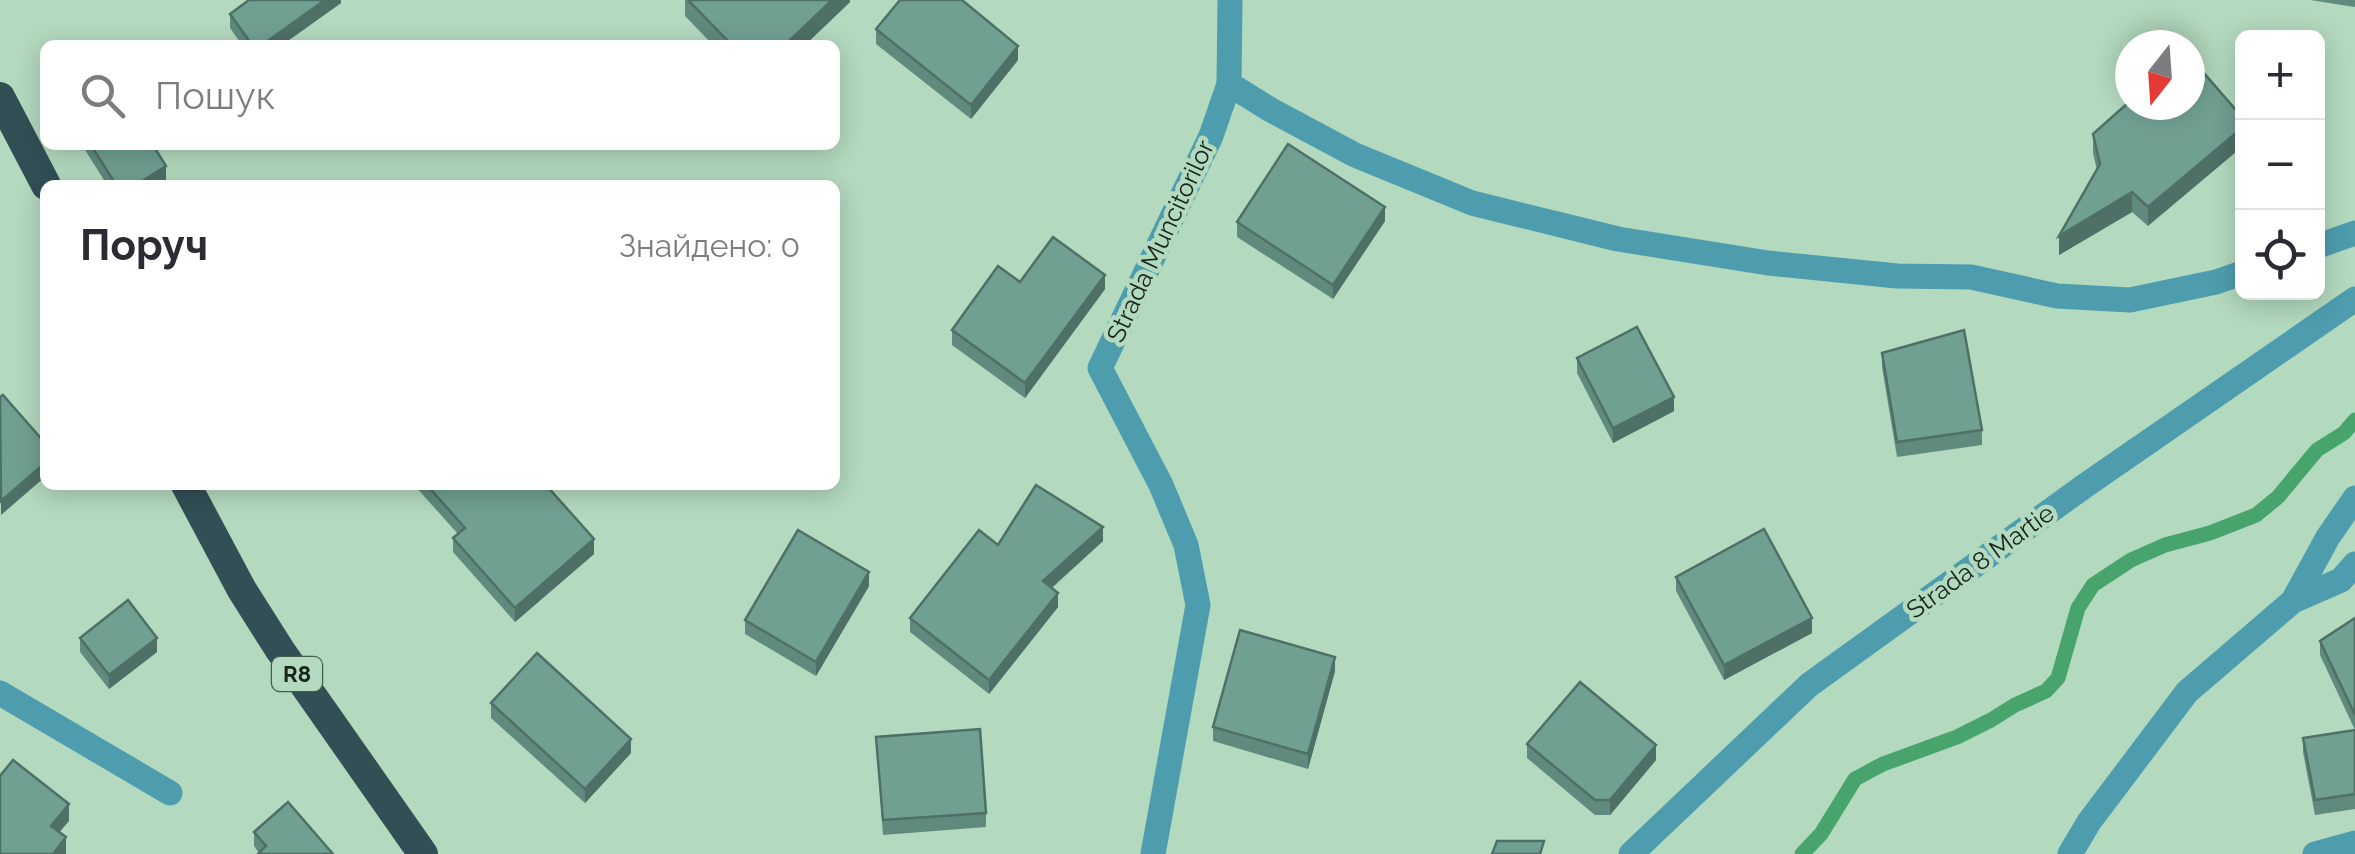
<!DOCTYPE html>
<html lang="uk">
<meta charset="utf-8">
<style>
:root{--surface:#fff;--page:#f7f7f7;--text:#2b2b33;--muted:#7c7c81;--line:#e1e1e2}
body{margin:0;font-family:Raleway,sans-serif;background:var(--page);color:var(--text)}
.controls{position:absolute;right:30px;top:30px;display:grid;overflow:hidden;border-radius:15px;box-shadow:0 5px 25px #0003}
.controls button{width:90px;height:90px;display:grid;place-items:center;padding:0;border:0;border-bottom:2px solid var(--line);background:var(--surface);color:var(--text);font:50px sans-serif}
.compass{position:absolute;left:2115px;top:30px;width:90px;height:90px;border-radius:50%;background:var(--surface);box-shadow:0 5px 25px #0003;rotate:197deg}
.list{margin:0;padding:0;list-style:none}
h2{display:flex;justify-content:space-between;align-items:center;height:130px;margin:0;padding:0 40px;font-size:42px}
h2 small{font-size:32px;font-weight:400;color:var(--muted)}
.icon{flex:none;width:55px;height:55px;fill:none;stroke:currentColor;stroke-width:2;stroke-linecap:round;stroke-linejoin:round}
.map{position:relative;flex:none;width:2355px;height:854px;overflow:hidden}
.search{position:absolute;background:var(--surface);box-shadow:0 5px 25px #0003;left:40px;top:40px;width:800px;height:110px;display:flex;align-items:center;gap:25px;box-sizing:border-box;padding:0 35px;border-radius:15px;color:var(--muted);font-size:38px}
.panel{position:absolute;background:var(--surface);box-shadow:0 5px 25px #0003;left:40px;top:180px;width:800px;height:310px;border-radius:15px}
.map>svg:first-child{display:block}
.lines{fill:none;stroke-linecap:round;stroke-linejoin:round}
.stream{stroke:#46a46c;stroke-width:15}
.minor{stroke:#4d9daf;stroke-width:25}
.highway{stroke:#324f56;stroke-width:30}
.wall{fill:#608a7e}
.shaded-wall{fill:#4e7066}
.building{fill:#70a092;stroke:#4e7066;stroke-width:2.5}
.labels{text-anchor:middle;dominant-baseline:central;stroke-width:9;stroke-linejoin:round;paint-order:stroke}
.shield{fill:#b3d9be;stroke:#465c4d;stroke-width:2.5}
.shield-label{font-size:22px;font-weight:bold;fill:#18261c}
.street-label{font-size:25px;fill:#18261c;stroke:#b3d9be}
</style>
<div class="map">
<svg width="2355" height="854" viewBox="0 0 2355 854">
<rect width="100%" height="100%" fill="#b3d9be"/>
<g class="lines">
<polyline class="stream" points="1802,854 1821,834 1855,779 1883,764 1957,737 1991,720 2015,705 2046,691 2058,678 2078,608 2093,585 2131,560 2165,545 2210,533 2256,515 2278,497 2317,450 2344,433 2355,420"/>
<g class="minor">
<polyline points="1230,0 1229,84 1271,110 1355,155 1472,203 1618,239 1768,263 1897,276 1971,277 2057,296 2130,300 2216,282 2242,273"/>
<polyline points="2318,246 2355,233"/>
<polyline points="2293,601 2328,537 2355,498"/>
<polyline points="0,693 170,793"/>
<polyline points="1153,854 1198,605 1186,545 1161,485 1100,368 1211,136 1229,84"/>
<polyline points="1631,854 1809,685 2086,485 2355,299"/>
<polyline points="2070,854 2089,822 2187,692 2293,601 2341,580 2355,564"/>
<polyline points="2315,854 2355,843"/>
</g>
<g class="highway">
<polyline points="0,97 46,185"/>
<polyline points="186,485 242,590 280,650 423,854"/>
</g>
</g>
<g class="wall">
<polygon points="341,0 341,3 282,45 242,45 230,28 230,14"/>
<polygon points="685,0 850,0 850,2 805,45 713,45 685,16"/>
<polygon points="2310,0 2355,0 2355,7"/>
<polygon points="876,29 1018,60 971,119 876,44"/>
<polygon points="2190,105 2148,226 2132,212 2059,255 2097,170 2093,153 2093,134"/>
<polygon points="82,145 153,145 166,180 159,185 107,185"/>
<polygon points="1385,221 1333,299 1237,237 1237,222"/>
<polygon points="1020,282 1105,289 1025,398 952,345 952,330"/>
<polygon points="1882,353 1982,430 1982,445 1897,457 1882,367"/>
<polygon points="1577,358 1674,411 1613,443 1577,373"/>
<polygon points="414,485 546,485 594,554 515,622 453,552 453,538 458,534"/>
<polygon points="1103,541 1052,588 1058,607 989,694 910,632 910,618 998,545"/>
<polygon points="1676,577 1812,633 1724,680 1676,591"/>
<polygon points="869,586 816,676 745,634 745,620"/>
<polygon points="2355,618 2355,730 2320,655 2320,641"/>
<polygon points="80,638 157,652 109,689 80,652"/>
<polygon points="1335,671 1308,769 1213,741 1213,727"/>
<polygon points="491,703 631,753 585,803 491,718"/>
<polygon points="2355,730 2355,809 2315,815 2303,752 2303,738"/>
<polygon points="876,737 986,813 986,827 883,835"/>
<polygon points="1527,744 1656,760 1610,815 1595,815 1527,758"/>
<polygon points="254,832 333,854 259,853 254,846"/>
</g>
<g class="shaded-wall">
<polygon points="325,0 341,0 341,3 282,45 262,45"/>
<polygon points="832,0 850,0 850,2 805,45 785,45"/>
<polygon points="1018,46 1018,60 971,119 971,105"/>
<polygon points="2242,128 2242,147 2148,226 2148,207"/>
<polygon points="166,166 166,180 159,185 136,185"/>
<polygon points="2132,192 2132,212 2059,255 2059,236"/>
<polygon points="1385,207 1385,221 1333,299 1333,285"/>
<polygon points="1105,275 1105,289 1025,398 1025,383"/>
<polygon points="1674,397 1674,411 1613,443 1613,428"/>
<polygon points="45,463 45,477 1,515 1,501"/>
<polygon points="1103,527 1103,541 1043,595 1043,581"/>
<polygon points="594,539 594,554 515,622 515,608"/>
<polygon points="869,572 869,586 816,676 816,662"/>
<polygon points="1058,593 1058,607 989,694 989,680"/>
<polygon points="1812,618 1812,633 1724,680 1724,665"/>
<polygon points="157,638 157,652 109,689 109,675"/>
<polygon points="1335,657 1335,671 1308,769 1308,754"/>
<polygon points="631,739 631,753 585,803 585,789"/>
<polygon points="1656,745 1656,760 1610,815 1610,800"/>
<polygon points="69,804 69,821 51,842 51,826"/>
<polygon points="66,837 66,854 53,854"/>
</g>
<g class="building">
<polygon points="249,0 325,0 262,45 252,45 230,14"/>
<polygon points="688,0 832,0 785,45 732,45"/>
<polygon points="900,0 962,0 1018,46 971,105 876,29"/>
<polygon points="2190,57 2242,117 2242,128 2148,207 2132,192 2059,236 2100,164 2093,134 2130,101 2130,105 2190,105"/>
<polygon points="1288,144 1385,207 1333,285 1237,222"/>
<polygon points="91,145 153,145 166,166 136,185 116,185"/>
<polygon points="1053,237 1105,275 1025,383 952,330 998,266 1020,282"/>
<polygon points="1637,327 1674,397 1613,428 1577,358"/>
<polygon points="1964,330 1982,430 1897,442 1882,353"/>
<polygon points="3,395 45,443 45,463 1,501 0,397"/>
<polygon points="427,485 546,485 594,539 515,608 453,538 465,528"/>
<polygon points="1036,485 1103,527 1043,581 1058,593 989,680 910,618 979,530 998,545"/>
<polygon points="1764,529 1812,618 1724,665 1676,577"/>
<polygon points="798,530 869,572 816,662 745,620"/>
<polygon points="128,600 157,638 109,675 80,638"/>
<polygon points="2355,618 2355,715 2320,641"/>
<polygon points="1240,630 1335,657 1308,754 1213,727"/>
<polygon points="537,653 631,739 585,789 491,703"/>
<polygon points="1580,682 1656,745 1610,800 1595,800 1527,744"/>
<polygon points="980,729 986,813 883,820 876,737"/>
<polygon points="2355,730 2355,794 2315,800 2303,738"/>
<polygon points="13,760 69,804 51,826 66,837 53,854 0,854 0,776"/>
<polygon points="288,802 333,854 258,854 266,846 254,832"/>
<polygon points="1497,841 1544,841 1540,854 1492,854"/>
</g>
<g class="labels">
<rect class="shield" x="272" y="657" width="50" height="34" rx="8"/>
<g class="shield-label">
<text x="297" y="674">R8</text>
</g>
<g class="street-label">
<text transform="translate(1160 241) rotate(-65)">Strada Muncitorilor</text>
<text transform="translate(1980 561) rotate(-36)">Strada 8 Martie</text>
</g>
</g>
</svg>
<div class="controls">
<button>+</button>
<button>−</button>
<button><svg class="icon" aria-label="locate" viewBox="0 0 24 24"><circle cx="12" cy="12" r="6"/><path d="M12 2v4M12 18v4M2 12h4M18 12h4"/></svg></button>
</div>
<svg class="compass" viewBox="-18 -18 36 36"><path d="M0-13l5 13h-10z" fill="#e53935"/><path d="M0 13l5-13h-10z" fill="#7c7c81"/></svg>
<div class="search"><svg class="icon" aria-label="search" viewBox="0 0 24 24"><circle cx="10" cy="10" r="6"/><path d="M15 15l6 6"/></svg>Пошук</div>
<section class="panel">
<h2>Поруч<small>Знайдено: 0</small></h2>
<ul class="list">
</ul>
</section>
</div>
